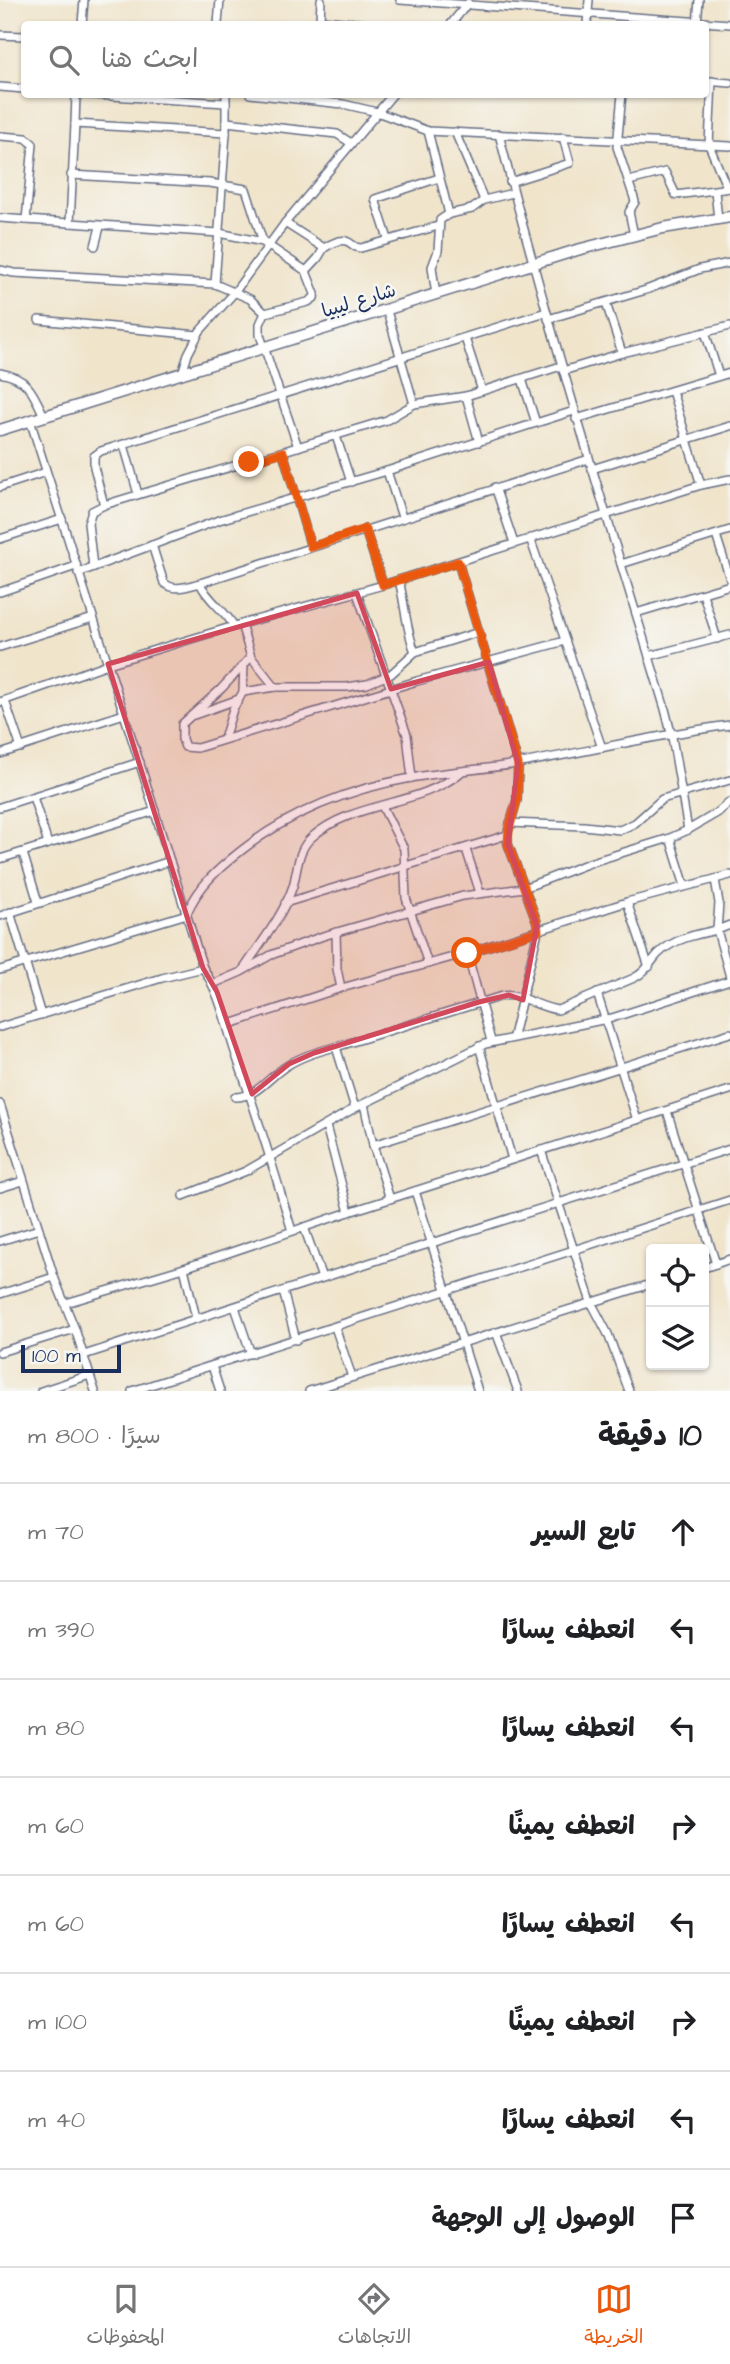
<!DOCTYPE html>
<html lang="ar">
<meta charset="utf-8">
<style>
:root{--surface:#fff;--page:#f2f2f2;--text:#202124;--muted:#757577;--line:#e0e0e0;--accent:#ea580c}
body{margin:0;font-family:"Architects Daughter","Playpen Sans Arabic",sans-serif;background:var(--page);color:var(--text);direction:rtl}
.controls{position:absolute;right:21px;bottom:21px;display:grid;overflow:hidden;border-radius:7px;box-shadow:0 2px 5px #0004}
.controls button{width:63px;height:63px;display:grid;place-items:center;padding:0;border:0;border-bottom:2px solid var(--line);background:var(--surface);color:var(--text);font:35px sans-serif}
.scale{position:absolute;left:21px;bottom:18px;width:100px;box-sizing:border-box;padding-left:7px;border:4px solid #1b2f5e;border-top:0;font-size:19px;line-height:24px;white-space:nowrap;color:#1b2f5e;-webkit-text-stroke:5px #f6f6f2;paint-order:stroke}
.stop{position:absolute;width:21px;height:21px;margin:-16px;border:5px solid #ea580c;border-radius:50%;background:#fff}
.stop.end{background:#ea580c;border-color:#fff;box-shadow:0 2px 7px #0008}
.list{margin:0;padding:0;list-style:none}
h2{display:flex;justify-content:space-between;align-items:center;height:91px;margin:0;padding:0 28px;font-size:30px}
h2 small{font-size:23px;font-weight:400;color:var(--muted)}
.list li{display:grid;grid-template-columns:46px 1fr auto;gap:21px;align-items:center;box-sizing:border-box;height:98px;padding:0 28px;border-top:2px solid var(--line)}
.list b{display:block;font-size:26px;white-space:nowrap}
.list em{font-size:23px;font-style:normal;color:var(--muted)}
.icon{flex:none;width:38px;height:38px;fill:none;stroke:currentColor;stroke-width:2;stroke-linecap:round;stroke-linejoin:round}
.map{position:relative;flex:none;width:730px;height:1391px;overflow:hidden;direction:ltr}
.search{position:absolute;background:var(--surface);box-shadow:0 2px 5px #0004;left:21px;right:21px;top:21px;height:77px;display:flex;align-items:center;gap:18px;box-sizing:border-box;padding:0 24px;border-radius:7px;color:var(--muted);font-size:26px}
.sheet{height:875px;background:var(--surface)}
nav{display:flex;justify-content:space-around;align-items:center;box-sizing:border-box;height:98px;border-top:2px solid var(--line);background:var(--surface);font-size:19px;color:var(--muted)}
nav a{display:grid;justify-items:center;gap:4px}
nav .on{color:var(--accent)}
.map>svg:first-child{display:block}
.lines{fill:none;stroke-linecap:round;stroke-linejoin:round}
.minor-casing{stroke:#666e84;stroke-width:10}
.highway-casing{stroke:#666e84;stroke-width:13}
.minor{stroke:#fff;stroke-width:7}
.highway{stroke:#fff;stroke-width:10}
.route{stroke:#ea580c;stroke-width:9}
.marked{fill:#d1495b;fill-opacity:0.2;stroke:#d1495b;stroke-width:5;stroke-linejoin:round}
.labels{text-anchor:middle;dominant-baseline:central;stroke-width:5;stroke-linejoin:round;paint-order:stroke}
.street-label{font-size:19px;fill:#1b2f5e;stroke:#f6f6f2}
</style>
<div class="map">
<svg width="730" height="1391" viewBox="0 0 730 1391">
<rect width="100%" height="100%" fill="#f6f6f2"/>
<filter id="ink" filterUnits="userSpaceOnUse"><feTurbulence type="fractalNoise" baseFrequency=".0143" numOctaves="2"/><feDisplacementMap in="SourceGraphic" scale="14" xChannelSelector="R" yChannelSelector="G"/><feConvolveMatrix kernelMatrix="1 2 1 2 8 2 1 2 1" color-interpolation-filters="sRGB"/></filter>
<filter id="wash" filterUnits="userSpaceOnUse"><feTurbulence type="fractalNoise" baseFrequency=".00686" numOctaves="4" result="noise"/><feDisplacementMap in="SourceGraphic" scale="28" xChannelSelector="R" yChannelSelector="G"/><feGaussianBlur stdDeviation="1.57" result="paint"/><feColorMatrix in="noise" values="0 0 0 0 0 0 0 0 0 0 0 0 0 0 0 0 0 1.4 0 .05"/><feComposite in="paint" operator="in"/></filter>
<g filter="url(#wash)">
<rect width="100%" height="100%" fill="#f0e4cb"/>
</g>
<g filter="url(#ink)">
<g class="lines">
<defs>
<g id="minor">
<polyline points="321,0 320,20 366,24"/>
<polyline points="400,0 730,24"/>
<polyline points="82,24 84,0"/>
<polyline points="218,24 220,0"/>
<polyline points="451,24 468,3"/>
<polyline points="587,24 589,0"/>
<polyline points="697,24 699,0"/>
<polyline points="0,35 24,36"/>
<polyline points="706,81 730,83"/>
<polyline points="712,81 709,145 727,188"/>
<polyline points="0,87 24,89"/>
<polyline points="79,94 226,103"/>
<polyline points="250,94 343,104 377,112 428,131 730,146"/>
<polyline points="622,94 617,147 634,198 635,202 629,212 634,235"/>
<polyline points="226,122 337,134 351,143"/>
<polyline points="75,124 76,94"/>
<polyline points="428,131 449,214"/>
<polyline points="455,132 484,200"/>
<polyline points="226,133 75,124 70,223 219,233 263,242"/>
<polyline points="0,136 26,138 33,144 26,220 70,223"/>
<polyline points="71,175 210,183 246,189 263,242 306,271 315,294 314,298 308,302 265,313 260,324 260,335 298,447"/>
<polyline points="629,181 665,172 676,195 730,188"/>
<polyline points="510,182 570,163 563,137"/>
<polyline points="715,191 718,219"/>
<polyline points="0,218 26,220"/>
<polyline points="285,223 324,248"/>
<polyline points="388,239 375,199 439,178"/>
<polyline points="95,246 100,227"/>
<polyline points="0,270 14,273 215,284 226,133 226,94"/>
<path d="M306,271l12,-13 6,-10c5,-3 16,-9 22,-7 7,2 7,7 15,7l77,-22"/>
<polyline points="215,284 250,299 265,313"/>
<polyline points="436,295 432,267 438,251 440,220 449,214 472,209 484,200 513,193"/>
<polyline points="606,303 622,353"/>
<polyline points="548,319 646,290 700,269 730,263"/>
<polyline points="39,320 198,335"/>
<polyline points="705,332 719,376"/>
<polyline points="465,338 482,391"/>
<polyline points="563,371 622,353 730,326"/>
<path d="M0,373c28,5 33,19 44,43"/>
<polyline points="182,374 188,354 200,331 234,293 285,223 393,94"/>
<polyline points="522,379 536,423 574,411"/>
<polyline points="672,391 701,485"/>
<polyline points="466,396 479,442"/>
<polyline points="414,404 466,396 561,366"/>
<polyline points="576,419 730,373"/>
<path d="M30,420l111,347 62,201c18,27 23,59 34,90 20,57 38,115 55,173"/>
<polyline points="336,436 351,482"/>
<polyline points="124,445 138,494"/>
<polyline points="283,452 311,547"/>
<polyline points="592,469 730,426"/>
<polyline points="387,471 536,423"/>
<polyline points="0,487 46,472"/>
<polyline points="495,487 514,543"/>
<polyline points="104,505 94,467 94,456 101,451 546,312"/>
<polyline points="365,529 383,585"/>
<polyline points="716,535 730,579"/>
<polyline points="530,538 602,748"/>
<polyline points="0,539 62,519"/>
<path d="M152,545l12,38c11,9 23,3 36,0 7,17 25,27 34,43"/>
<polyline points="458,562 518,764 517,800 507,835 508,844 537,922 538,931 513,1036"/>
<polyline points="621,564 730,530"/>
<polyline points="93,567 88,523 92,511 104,505 387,420 414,404 387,311"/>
<polyline points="78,573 219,520 387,471 402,517"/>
<path d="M399,580c6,24 7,49 16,72"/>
<polyline points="200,583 589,459"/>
<polyline points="0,592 76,566"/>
<polyline points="357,593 407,735 412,778"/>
<polyline points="703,594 717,639"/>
<polyline points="636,613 730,585"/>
<polyline points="241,624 251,657 275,687"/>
<polyline points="0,647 93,618"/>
<polyline points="649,656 730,635"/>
<polyline points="251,657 221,689 182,724 182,739 185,747 197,748 417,681 565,641"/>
<polyline points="243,692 275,687 347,687 367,684 391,674 415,652 479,632"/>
<polyline points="5,701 21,748"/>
<polyline points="0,702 108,664 241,624 383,585 701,485 730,479"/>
<polyline points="194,715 239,699"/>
<polyline points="224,739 233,709 243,692 244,664"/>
<polyline points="0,754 124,714"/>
<polyline points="33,797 48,844"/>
<polyline points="382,806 404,849 406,898 428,964"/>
<polyline points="0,807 140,762"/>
<polyline points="510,823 584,826 620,830 635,823 662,799 730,780"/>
<polyline points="688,830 717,813 730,802"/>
<polyline points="670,838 685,886"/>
<polyline points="466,849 480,893"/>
<polyline points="23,853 38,902"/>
<polyline points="0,859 155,811"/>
<polyline points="627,902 649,967"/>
<polyline points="285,903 507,835"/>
<polyline points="10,912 41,1015"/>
<path d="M187,913c12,-28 32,-45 55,-63 50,-39 107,-61 169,-72 36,-7 74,-8 110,-15 70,-12 139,-29 209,-38"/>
<polyline points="0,916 170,861"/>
<polyline points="730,925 717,930 730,977"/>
<polyline points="336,932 337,969 341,988"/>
<polyline points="467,953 627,902 715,879"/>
<polyline points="0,970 187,914"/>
<path d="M243,970c17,-26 40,-54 50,-84 5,-17 4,-36 19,-49 41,-36 106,-30 148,-64"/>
<path d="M213,984l28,-12 30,-17 52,-19 140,-40 61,-8 68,-26 78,-24 18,-8 -16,-93 -7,-28c-58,-191 -117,-381 -166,-575"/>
<polyline points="597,993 637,1120"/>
<polyline points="227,1025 338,989 467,953 491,1041"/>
<polyline points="0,1027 162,978 203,968"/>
<polyline points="479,1046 512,1159"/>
<path d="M336,1047l166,-51c19,-3 37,12 56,14l76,-32c12,-6 16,-15 24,-24 15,-15 39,-20 59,-24l2,-27 -4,-24 15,-4"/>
<path d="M235,1097c23,0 34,-21 53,-32 14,-9 31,-14 48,-18l19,61"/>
<polyline points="0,1104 54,1277 75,1329 95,1391"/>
<polyline points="364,1104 373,1145 390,1199"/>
<polyline points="667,1111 716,1264"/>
<polyline points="326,1126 349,1212"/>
<polyline points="373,1145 730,1033"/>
<polyline points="541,1150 591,1302 608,1334 629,1391"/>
<polyline points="0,1188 23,1181"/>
<polyline points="415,1191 478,1391"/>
<polyline points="183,1196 246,1171 355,1108 485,1044 612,1018 730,980"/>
<polyline points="304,1227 322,1278"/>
<polyline points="0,1241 39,1229"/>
<polyline points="184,1268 196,1318"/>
<polyline points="704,1268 730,1259"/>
<polyline points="283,1291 296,1340"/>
<polyline points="0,1294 54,1277"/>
<polyline points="66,1303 184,1268 349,1212 730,1090"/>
<polyline points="235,1307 251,1354"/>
<polyline points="335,1327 352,1377"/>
<polyline points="496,1332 518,1391"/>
<polyline points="0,1352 75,1329"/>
<path d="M84,1355c215,-70 430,-139 646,-206"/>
<polyline points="212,1366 220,1391"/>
<polyline points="41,1391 90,1375"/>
<polyline points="132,1391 730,1200"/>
<polyline points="309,1391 651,1284"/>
</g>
<polyline id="highway" points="0,430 577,250 663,228 730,217"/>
</defs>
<use href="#minor" class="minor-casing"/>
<use href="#highway" class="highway-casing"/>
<use href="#minor" class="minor"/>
<use href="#highway" class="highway"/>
</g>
</g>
<g class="lines" filter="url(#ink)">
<polyline class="route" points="249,462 283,452 311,547 365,529 383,585 458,562 518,764 517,800 509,829 508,844 537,922 538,931 467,953"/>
</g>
<path class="marked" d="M357,593l34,96 98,-27 29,102 -10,80 29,82 -14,74 -14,-5 -30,7 -165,51 -25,11 -37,30 -35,-102 -14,-24 -95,-304z"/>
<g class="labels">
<g class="street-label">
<text transform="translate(359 301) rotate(-17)">شارع ليبيا</text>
</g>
</g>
</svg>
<div class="controls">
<button><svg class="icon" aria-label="locate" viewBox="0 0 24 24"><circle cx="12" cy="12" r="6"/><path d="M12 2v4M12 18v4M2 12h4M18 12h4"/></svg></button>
<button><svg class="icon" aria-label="layers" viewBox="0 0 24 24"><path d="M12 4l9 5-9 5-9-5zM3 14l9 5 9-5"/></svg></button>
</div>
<div class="scale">100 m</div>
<div class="stop" style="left:467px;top:953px"></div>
<div class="stop end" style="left:249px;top:462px"></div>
<div class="search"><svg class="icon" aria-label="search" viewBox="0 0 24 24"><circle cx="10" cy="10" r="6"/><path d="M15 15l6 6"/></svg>ابحث هنا</div>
</div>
<section class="sheet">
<h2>10 دقيقة<small>سيرًا · 800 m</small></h2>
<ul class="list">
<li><svg class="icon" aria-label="ahead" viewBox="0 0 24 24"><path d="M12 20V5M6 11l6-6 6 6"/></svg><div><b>تابع السير</b></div><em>70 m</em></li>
<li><svg class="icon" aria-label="left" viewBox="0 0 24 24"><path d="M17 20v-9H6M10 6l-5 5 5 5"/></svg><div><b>انعطف يسارًا</b></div><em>390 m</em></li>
<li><svg class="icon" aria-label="left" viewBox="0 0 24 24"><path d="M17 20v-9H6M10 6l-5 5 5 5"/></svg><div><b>انعطف يسارًا</b></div><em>80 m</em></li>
<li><svg class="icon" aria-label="right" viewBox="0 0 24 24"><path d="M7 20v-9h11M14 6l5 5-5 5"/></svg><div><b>انعطف يمينًا</b></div><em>60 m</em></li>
<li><svg class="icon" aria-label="left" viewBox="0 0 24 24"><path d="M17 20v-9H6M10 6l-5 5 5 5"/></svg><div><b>انعطف يسارًا</b></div><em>60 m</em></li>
<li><svg class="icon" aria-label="right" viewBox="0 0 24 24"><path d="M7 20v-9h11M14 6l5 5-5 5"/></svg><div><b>انعطف يمينًا</b></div><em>100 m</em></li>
<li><svg class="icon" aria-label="left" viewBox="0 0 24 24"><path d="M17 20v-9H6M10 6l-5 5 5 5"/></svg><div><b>انعطف يسارًا</b></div><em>40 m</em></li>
<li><svg class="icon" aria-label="arrive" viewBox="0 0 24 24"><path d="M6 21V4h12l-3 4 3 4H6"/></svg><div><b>الوصول إلى الوجهة</b></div></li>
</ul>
</section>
<nav>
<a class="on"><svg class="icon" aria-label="map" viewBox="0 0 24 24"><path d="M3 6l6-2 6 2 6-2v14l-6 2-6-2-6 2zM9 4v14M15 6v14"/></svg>الخريطة</a>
<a><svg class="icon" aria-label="directions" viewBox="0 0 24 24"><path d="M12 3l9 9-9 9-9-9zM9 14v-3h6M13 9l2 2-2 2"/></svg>الاتجاهات</a>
<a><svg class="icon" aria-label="saved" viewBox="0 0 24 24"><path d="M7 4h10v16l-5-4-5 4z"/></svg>المحفوظات</a>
</nav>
